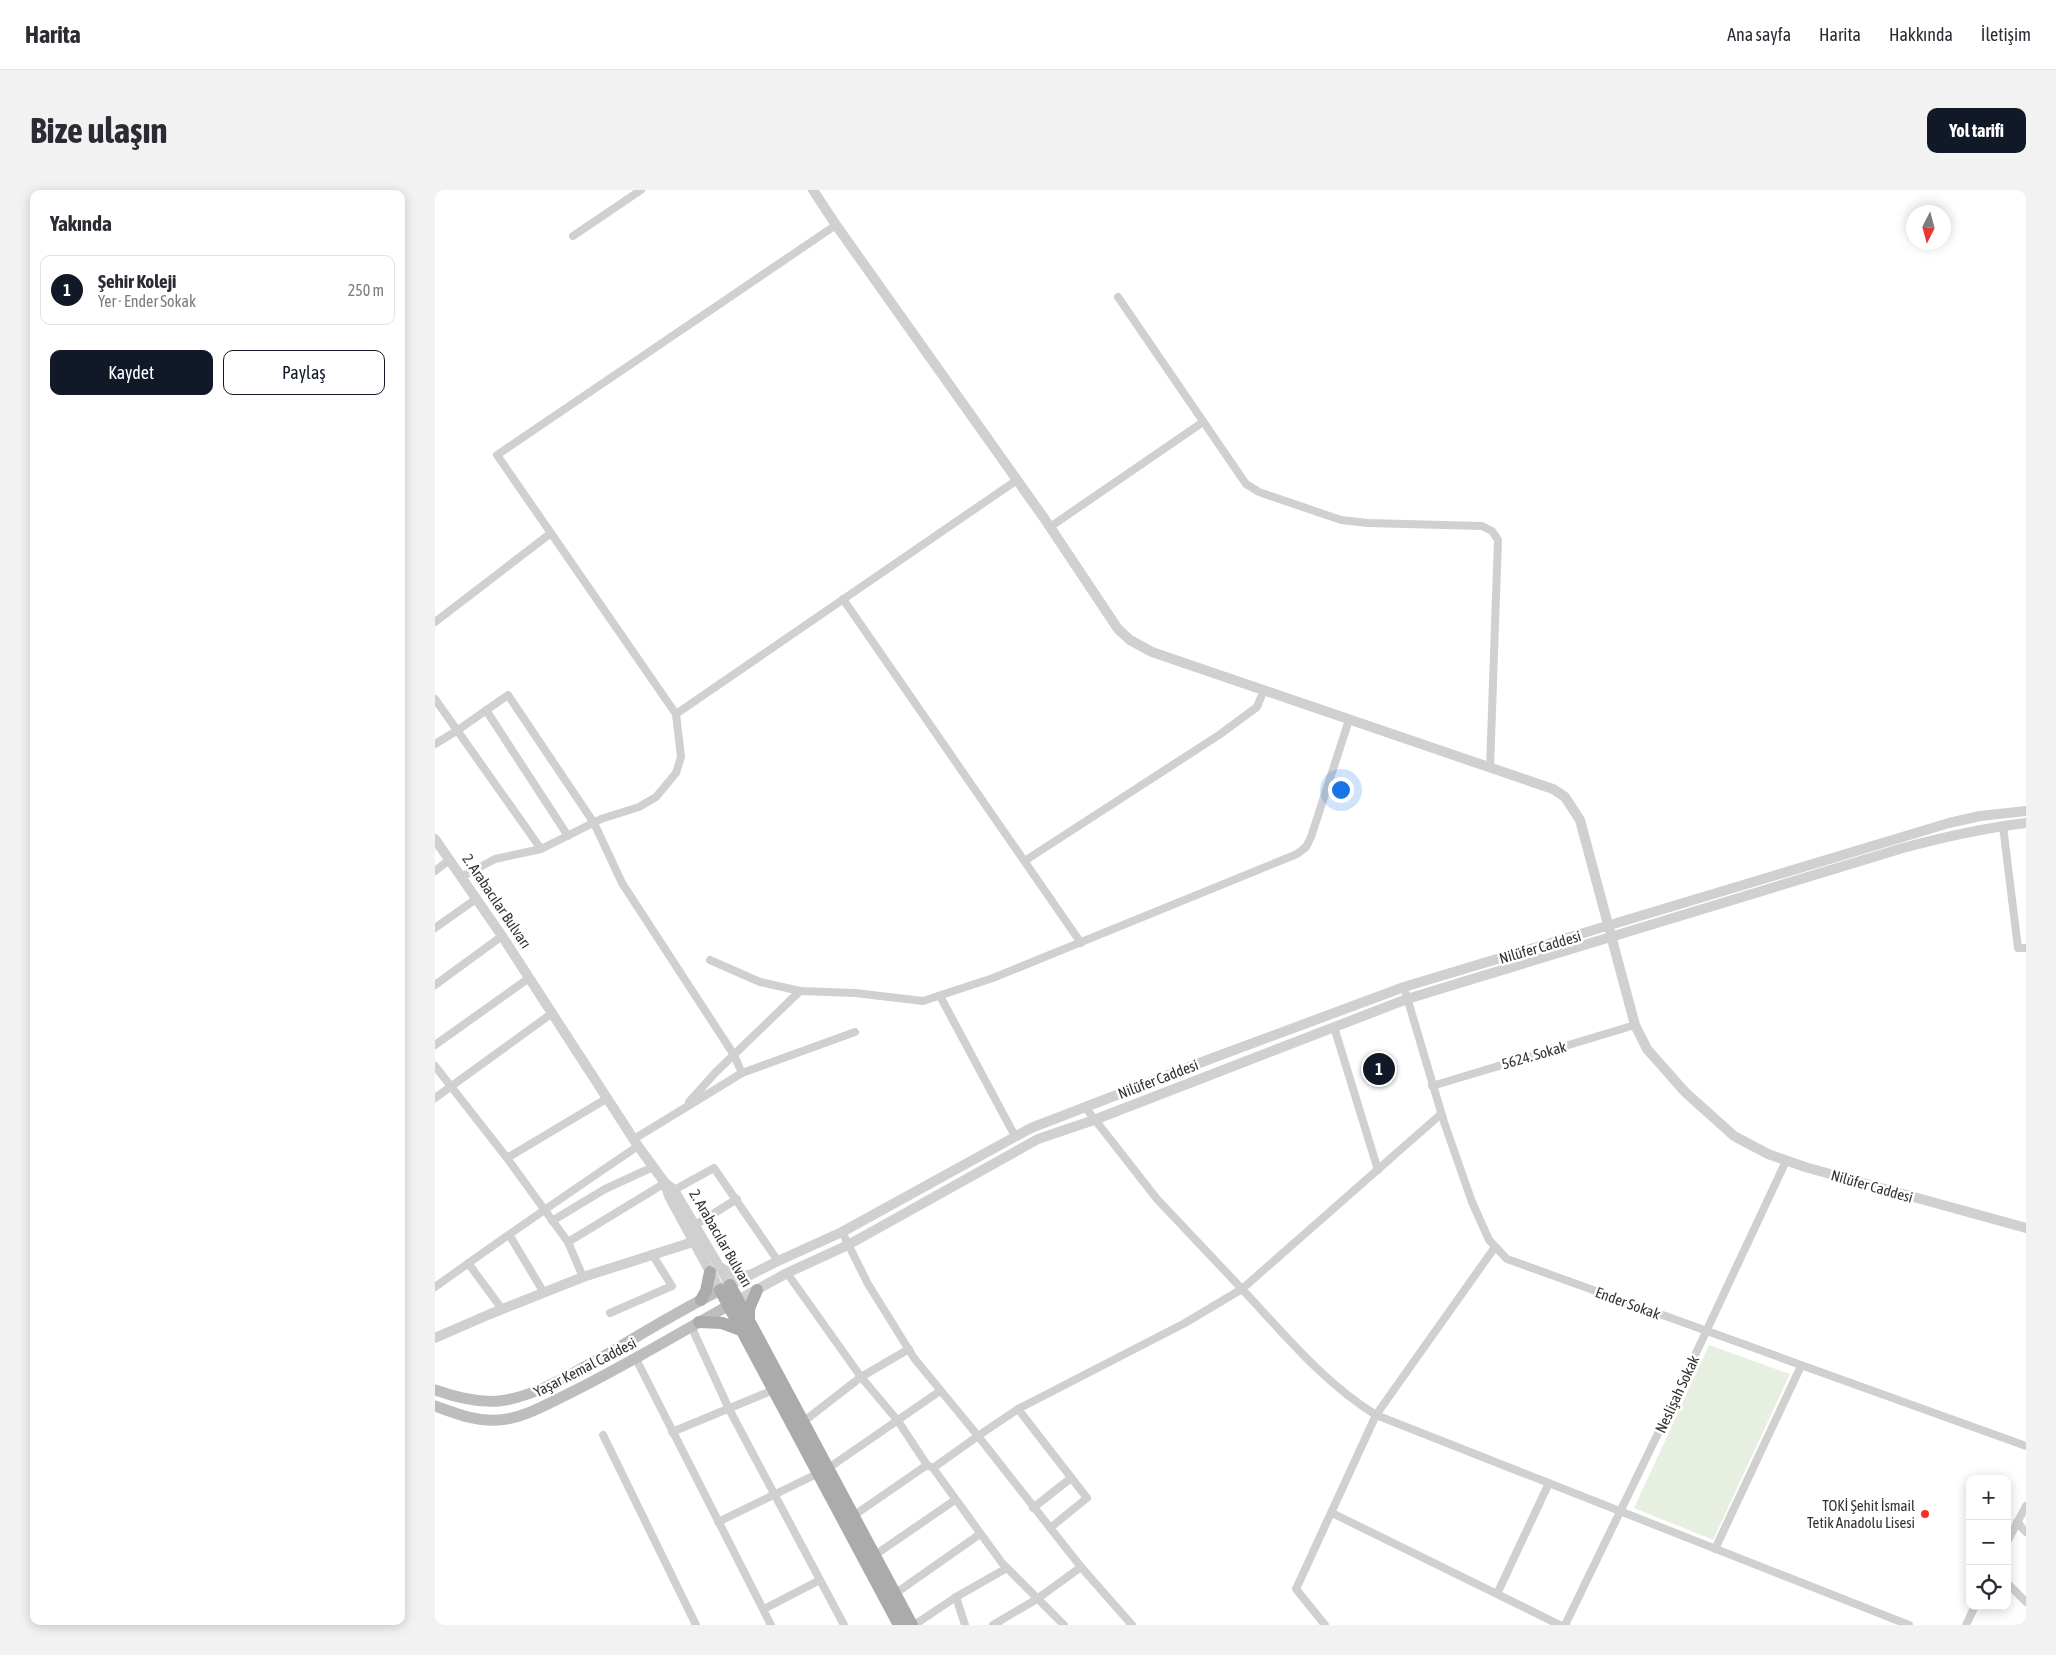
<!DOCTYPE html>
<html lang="tr">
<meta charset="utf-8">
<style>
:root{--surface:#fff;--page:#f2f2f3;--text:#2b2b33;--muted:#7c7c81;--line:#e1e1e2;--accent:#111827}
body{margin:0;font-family:"Asap Condensed",sans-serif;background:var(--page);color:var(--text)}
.controls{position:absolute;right:15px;bottom:15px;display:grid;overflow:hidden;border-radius:10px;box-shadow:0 2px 12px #0003}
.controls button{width:45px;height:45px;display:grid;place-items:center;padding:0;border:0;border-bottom:1px solid var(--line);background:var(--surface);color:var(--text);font:25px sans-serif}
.compass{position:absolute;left:1471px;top:15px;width:45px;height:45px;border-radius:50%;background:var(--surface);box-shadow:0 2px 12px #0003;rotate:186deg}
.you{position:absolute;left:905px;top:599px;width:18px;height:18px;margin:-12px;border:4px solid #fff;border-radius:50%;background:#1a73e8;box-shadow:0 0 0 8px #1a73e833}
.badge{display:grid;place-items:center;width:32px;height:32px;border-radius:50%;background:var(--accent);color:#fff;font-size:16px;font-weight:700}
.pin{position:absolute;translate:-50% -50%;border:2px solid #fff;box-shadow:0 1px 5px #0006}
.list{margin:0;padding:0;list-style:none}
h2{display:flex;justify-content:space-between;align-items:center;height:65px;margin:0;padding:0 20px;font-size:21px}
h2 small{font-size:16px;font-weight:400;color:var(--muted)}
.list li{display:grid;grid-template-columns:32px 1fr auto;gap:15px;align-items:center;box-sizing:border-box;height:70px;margin:0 10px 10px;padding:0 10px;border:1px solid var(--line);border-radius:10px}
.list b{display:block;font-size:19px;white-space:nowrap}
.list p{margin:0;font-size:16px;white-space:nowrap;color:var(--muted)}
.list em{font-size:16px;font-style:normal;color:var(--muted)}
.actions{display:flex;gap:10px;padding:15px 20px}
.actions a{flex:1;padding:11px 0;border:1px solid var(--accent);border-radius:10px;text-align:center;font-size:18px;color:var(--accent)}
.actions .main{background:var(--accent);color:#fff}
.icon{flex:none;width:28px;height:28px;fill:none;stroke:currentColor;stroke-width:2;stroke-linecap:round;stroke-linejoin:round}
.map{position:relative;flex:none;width:1591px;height:1435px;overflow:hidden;border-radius:10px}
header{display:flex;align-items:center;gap:30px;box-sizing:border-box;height:70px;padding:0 25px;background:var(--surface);border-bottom:1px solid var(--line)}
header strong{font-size:24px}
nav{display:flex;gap:28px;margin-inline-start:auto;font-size:18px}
.intro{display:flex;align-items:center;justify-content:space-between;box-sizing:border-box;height:120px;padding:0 30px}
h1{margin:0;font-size:35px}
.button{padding:12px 22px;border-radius:10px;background:var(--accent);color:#fff;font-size:18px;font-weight:700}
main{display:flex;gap:30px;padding:0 30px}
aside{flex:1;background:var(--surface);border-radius:10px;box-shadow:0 2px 12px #0003}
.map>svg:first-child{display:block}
.green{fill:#e7f0e0}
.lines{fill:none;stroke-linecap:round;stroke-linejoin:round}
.minor{stroke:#d0d0d0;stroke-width:8}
.tertiary{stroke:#d0d0d0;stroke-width:10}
.secondary{stroke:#bdbdbd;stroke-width:11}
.primary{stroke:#ababab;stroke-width:12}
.poi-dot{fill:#f73027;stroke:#fff;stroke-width:2}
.labels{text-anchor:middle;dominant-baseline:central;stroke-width:5;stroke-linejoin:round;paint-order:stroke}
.street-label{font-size:15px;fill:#333;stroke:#fff}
.poi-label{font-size:15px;fill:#333;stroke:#fff;text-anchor:end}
</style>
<header>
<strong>Harita</strong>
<nav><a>Ana sayfa</a><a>Harita</a><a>Hakkında</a><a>İletişim</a></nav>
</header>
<div class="intro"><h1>Bize ulaşın</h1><a class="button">Yol tarifi</a></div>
<main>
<aside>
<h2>Yakında<small></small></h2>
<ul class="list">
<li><span class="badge">1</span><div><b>Şehir Koleji</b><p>Yer · Ender Sokak</p></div><em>250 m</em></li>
</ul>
<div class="actions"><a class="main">Kaydet</a><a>Paylaş</a></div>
</aside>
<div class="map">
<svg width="1591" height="1435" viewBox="0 0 1591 1435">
<rect width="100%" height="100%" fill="#fff"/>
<polygon class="green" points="1274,1155 1355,1184 1278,1350 1199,1318"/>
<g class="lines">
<g class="minor">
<polyline points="138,46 206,0"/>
<polyline points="683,107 811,294 824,302 906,330 933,333 1047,336 1057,341 1063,350 1055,578"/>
<polyline points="615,337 768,232"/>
<polyline points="408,409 646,753"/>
<polyline points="0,432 116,343"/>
<polyline points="0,509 106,659"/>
<polyline points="51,520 133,646"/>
<polyline points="241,524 582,290"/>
<polyline points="0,554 23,540 73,505 159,633 187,693 299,865 307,883"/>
<polyline points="1568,636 1583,758 1591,758"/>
<polyline points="591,670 784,545 822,517 828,502"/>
<polyline points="0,681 14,670"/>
<polyline points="26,687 60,669 106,659 166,629 204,617 221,607 241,583 246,567 241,524 62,265 401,35"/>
<polyline points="0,738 41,709"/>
<polyline points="275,770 325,792 365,801 420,803 488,811 558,788 862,664 871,657 876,647 914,530"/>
<polyline points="0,795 67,746"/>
<polyline points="971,804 1009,932 1037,1012 1054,1050 1072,1069 1591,1256"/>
<polyline points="505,806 580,946"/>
<polyline points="899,837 943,980"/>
<polyline points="0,855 94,788"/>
<polyline points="0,876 72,968 133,1052 148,1087"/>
<polyline points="997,896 1200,835"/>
<polyline points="0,908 116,824"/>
<polyline points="254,912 280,883 365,801"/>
<path d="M1006,924l-199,175c42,45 82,94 134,126l533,210"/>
<polyline points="199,949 307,883 420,842"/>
<polyline points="72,968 171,909"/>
<polyline points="239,1000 279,978 343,1071"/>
<polyline points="117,1031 170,999 218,977"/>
<polyline points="260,1035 302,1009"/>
<polyline points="407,1042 433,1094 479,1168 543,1246 583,1219 750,1133 807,1099 722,1009 650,917"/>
<polyline points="75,1046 109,1103"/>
<polyline points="133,1052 230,993"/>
<polyline points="33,1073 67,1119"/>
<polyline points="352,1083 426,1187 463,1231 492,1275"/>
<path d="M0,1097c67,-48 135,-95 203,-141"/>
<polyline points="175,1123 237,1096 217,1064"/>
<polyline points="256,1136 294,1219 409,1435"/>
<polyline points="201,1169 336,1435"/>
<polyline points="583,1219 652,1308 615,1338"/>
<polyline points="368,1232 426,1187 474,1159"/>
<polyline points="237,1242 336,1201"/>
<polyline points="168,1245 261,1435"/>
<polyline points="498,1278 567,1373 629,1435"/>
<polyline points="598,1318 636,1288"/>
<polyline points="897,1323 1125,1435"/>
<polyline points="418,1326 492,1275 498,1278 543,1246 646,1377 697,1435"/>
<polyline points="283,1332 392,1279 505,1201"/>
<polyline points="1582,1332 1591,1342"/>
<polyline points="1572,1352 1591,1316"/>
<polyline points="1280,1359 1366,1176"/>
<polyline points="440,1365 520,1310"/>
<polyline points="1572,1393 1591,1412"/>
<polyline points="461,1403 545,1344"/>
<polyline points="1062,1404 1114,1293"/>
<polyline points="521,1407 530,1435"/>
<polyline points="329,1419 385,1390"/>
<polyline points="479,1435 521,1407 572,1378"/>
<polyline points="558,1435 602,1409 646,1377"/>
<polyline points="890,1435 861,1399 941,1225 1060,1057"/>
<polyline points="1130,1435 1232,1225 1351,971"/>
<polyline points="1531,1435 1540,1416"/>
</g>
<g class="tertiary">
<polyline points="378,0 401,35 609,328 683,439 695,450 717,462 1118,599 1130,607 1145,630 1200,835 1212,859 1250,902 1299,946 1333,964 1370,977 1591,1038"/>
<polyline points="0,649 67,746 203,956 230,993 239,1000 295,1095 343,1071 407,1042 596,938 775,869 969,797 1514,633 1545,626 1591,621"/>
<polyline points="230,993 234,1006 285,1100"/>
<polyline points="284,1077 294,1082 314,1086"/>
<path d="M303,1110l49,-27 61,-28 190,-106 56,-19 313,-121 496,-151c41,-11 81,-20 123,-25"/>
<polyline points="0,1148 55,1124 148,1087 258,1052"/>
</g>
<g class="secondary">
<path d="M0,1200c20,7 43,13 64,11 37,-4 80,-31 112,-49 38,-23 77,-46 117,-66"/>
<path d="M0,1216c20,7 41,16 63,14 24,-1 49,-16 70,-26 57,-28 111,-61 167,-92"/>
</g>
<g class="primary">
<polyline points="295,1095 477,1435"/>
<polyline points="285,1100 464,1435"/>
<polyline points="266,1110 271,1101 275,1082"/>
<polyline points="314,1131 314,1119 322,1100"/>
<polyline points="264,1132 287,1133 306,1140"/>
</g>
</g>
<circle class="poi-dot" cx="1490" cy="1324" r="5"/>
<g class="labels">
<g class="street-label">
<text transform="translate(62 711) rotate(56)">2. Arabacılar Bulvarı</text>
<text transform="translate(1105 757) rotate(-16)">Nilüfer Caddesi</text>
<text transform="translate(1099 865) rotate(-16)">5624. Sokak</text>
<text transform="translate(723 889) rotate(-21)">Nilüfer Caddesi</text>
<text transform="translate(1437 996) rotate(16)">Nilüfer Caddesi</text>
<text transform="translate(286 1048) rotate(60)">2. Arabacılar Bulvarı</text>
<text transform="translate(1193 1113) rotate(20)">Ender Sokak</text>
<text transform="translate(150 1177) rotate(-27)">Yaşar Kemal Caddesi</text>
<text transform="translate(1242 1204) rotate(-65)">Neslişah Sokak</text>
</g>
<g class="poi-label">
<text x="1480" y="1315">TOKİ Şehit İsmail<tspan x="1480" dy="17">Tetik Anadolu Lisesi</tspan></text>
</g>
</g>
</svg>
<div class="controls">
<button>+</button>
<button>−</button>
<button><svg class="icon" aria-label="locate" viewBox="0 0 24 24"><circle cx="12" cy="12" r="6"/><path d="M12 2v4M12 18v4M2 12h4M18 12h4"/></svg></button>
</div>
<svg class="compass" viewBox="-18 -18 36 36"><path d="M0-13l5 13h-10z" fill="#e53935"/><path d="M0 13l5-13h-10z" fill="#7c7c81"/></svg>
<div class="you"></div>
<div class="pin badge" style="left:944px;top:879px">1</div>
</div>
</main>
